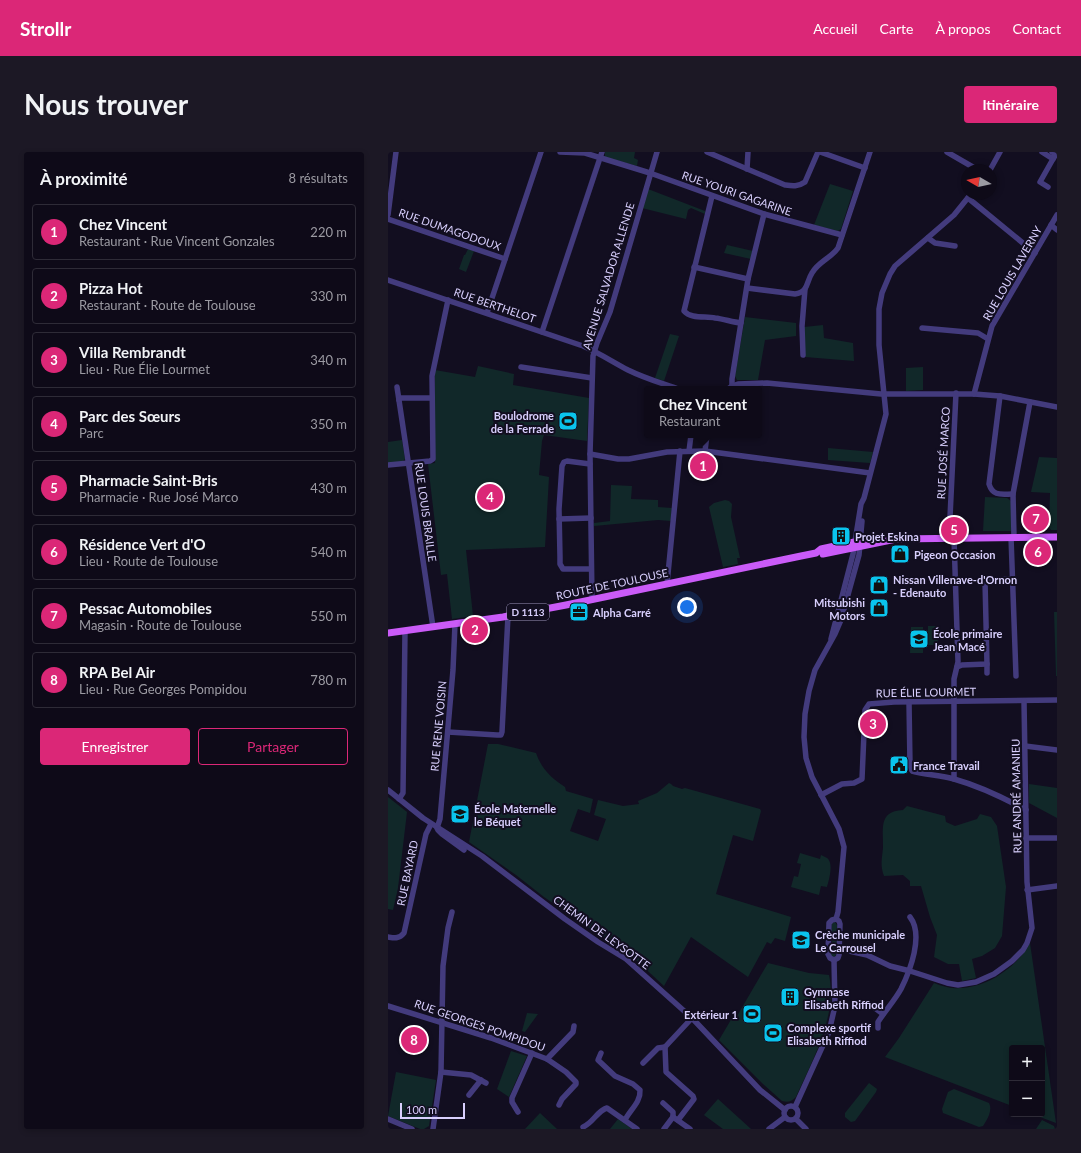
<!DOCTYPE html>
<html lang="fr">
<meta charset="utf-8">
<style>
:root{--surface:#0e0a18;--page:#1c1825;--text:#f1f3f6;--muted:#9b9aa2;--line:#2e2b37;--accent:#db2777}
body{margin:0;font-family:Lato,sans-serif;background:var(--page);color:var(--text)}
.controls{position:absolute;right:12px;bottom:12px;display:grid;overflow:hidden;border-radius:4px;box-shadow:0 2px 6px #0003}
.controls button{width:36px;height:36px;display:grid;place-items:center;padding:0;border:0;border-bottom:1px solid var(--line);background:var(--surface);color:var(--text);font:20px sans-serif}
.compass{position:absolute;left:573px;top:12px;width:36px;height:36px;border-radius:50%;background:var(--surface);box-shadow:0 2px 6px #0003;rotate:279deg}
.scale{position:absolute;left:12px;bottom:10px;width:65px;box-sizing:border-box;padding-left:4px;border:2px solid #d8cffd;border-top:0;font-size:11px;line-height:14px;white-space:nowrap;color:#d8cffd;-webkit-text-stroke:3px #120e20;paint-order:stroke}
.you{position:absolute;left:299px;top:455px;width:14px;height:14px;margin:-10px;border:3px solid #fff;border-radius:50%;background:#1a73e8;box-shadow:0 0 0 6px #1a73e833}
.badge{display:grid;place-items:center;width:26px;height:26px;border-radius:50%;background:var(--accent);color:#fff;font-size:13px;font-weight:700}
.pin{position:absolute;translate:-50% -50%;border:2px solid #fff;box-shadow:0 1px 4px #0006}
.popup{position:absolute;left:256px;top:234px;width:118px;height:52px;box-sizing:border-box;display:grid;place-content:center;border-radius:4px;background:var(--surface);filter:drop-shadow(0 1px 3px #0005);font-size:13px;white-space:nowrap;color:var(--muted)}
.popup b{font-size:15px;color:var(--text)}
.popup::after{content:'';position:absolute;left:50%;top:100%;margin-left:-8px;border:8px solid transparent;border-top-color:var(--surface)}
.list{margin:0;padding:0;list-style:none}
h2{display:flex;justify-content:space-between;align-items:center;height:52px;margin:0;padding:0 16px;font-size:17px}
h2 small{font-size:13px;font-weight:400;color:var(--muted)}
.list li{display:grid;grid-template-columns:26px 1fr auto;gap:12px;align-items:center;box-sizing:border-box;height:56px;margin:0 8px 8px;padding:0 8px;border:1px solid var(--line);border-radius:4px}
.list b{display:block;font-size:15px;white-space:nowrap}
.list p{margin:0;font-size:13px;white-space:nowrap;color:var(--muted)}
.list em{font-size:13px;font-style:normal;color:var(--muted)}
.actions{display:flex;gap:8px;padding:12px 16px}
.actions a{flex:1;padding:9px 0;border:1px solid var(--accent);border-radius:4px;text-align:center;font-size:14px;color:var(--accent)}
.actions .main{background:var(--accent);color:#fff}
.map{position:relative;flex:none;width:669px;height:977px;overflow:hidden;border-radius:4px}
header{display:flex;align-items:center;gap:24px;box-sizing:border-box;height:56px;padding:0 20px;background:var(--accent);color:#fff}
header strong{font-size:19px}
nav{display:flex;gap:22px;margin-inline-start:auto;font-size:14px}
.intro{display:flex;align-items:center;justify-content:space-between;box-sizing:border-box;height:96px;padding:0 24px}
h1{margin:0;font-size:28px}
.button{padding:10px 18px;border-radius:4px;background:var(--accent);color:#fff;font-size:14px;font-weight:700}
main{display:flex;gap:24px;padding:0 24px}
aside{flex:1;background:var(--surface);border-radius:4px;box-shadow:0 2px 6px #0003}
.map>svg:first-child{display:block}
.green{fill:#112829}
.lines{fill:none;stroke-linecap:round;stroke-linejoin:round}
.minor{stroke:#433b7d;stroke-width:5.5}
.major{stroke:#ca5bf8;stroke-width:7}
.labels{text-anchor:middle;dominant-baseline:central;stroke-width:4;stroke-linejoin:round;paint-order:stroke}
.shield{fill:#120e20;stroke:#9d95bb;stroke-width:1}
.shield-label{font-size:10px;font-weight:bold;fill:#d8cffd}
.street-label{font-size:11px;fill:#d8cffd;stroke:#120e20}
.poi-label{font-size:11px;font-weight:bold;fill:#d8cffd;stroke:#120e20;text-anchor:start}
</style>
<header>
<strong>Strollr</strong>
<nav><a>Accueil</a><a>Carte</a><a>À propos</a><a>Contact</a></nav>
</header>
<div class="intro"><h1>Nous trouver</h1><a class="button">Itinéraire</a></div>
<main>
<aside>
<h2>À proximité<small>8 résultats</small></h2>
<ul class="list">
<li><span class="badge">1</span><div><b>Chez Vincent</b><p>Restaurant · Rue Vincent Gonzales</p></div><em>220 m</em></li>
<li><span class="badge">2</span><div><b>Pizza Hot</b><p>Restaurant · Route de Toulouse</p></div><em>330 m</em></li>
<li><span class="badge">3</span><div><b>Villa Rembrandt</b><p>Lieu · Rue Élie Lourmet</p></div><em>340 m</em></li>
<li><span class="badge">4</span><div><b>Parc des Sœurs</b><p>Parc</p></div><em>350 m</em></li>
<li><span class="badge">5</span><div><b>Pharmacie Saint-Bris</b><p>Pharmacie · Rue José Marco</p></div><em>430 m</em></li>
<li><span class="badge">6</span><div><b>Résidence Vert d'O</b><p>Lieu · Route de Toulouse</p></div><em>540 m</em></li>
<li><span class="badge">7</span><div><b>Pessac Automobiles</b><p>Magasin · Route de Toulouse</p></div><em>550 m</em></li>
<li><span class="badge">8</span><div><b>RPA Bel Air</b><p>Lieu · Rue Georges Pompidou</p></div><em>780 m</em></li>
</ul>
<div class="actions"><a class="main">Enregistrer</a><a>Partager</a></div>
</aside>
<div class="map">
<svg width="669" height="977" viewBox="0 0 669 977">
<rect width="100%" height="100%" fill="#120e20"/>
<g class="green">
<polygon points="217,0 247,0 246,6 250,8 249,14 217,5"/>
<polygon points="442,32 465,39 453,77 450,79 426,73"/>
<polygon points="260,37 317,59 317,62 303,56 300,58 298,67 254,56"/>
<polygon points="339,93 365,99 363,107 336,101"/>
<polygon points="80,97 86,99 78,120 71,117 76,103 77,103"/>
<polygon points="357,165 408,171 408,184 377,188 370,228 349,228 347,224"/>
<polygon points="435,173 436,186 465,191 466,209 417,205 416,175"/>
<polygon points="282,182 291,184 276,229 267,226"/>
<polygon points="90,214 126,222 125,233 201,246 199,289 156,283 154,289 151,323 161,325 157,395 78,398 85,464 64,467 59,422 53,423 40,312 47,311 47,218 87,225"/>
<polygon points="535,215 535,238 518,239 518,216"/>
<polygon points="14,288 17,307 14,310 0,312 0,290"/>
<polygon points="440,296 485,300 482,311 440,308"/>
<polygon points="651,305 669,306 669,378 663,378 661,375 662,341 643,340"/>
<polygon points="223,333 244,334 243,347 270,348 270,355 284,356 283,369 270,368 206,374 206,371 222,369"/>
<polygon points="597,345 619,346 623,349 623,379 595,379"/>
<polygon points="337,348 341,349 344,352 343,365 352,406 349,406 350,412 335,415 321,355 326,351"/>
<polygon points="666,460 669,460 669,524 668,524"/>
<rect x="540" y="474" width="10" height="19"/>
<polygon points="523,475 535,475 535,501 522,501"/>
<path d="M100,592h10l38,9c5,15 15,25 29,34l1,4 27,8 -3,14 -12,-4 -8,22 28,10 8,-22 -12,-4 4,-15 25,6 16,-2 -1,-3 19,-8 12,-10 2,1 2,2 9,3 3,-1 75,21 1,2 -8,30 -20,-6 -17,59 75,23 -6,24 -10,-3 -4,6 -4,-2 -19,35 -57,-40 -27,49 -27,-25 -93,-64 -28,-22 -47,-33z"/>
<polygon points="641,632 669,636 669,666 641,651"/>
<polygon points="0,645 19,660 10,736 5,758 0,757"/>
<path d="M519,654l38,10 1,6 9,4 22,-7 3,-5 11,3 6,9 9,61 -4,49 -7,12 -13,8 -10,3 4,19 -14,3 -3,-17h-11l-14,-7 3,-22 -7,-18 -9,-31h-11v-5l-7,-6 -19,1c-4,-10 -2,-18 -1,-28 1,-17 -6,-37 20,-38z"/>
<path d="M412,701l20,6 1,-4c2,1 4,2 6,3 7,5 2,22 0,29l-6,-1 -2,9 -28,-8 3,-11 4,1 3,-13 -4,-1z"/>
<polygon points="447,770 449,773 448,803 446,805 443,804 442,792 444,791 445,785 443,784 444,771"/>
<path d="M642,791l26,180 -24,-9h10v-66h-30v58l-127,-49 14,-19 35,-55c8,3 16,6 25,5 28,0 58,-21 71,-45z"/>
<path d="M380,811l41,10 20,2c9,40 -17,86 -33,122 -4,4 -8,6 -14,4l-19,-17 -44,-44 13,-22 5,-2z"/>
<polygon points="139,861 150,862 137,880 134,879"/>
<polygon points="123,899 139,904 121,945 109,937"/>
<polygon points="8,920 48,928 41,974 36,977 32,977 0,964"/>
<polygon points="481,931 489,937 488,940 467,969 463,970 457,965 457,961"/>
<path d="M566,937l35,14c4,7 -2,17 -6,23l-4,1 -36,-14 -1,-4 6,-17z"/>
<polygon points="330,947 363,977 335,977 316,963"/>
<polygon points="152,961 169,977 137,977"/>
<polygon points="230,967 244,977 222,977"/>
<polygon points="654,968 666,974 667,977 648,977"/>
</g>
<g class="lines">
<g class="minor">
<polyline points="172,0 197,1 262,21 376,62 454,83"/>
<path d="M319,0l78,33c7,1 13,2 20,-3l13,-30"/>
<polyline points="432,0 477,16"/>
<polyline points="559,0 590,18"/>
<polyline points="654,0 665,7 652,30 660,35"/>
<polyline points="664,0 668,2 665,7"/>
<polyline points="359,17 360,0"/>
<polyline points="602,18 612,0"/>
<path d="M324,44l-28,115c7,8 21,5 31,7 9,1 17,4 26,5"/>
<polyline points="580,46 647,101"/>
<polyline points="0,63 8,0"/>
<polyline points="0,67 117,107"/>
<polyline points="663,73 669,78"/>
<polyline points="540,86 547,91 567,94"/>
<polyline points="306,115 360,127"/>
<path d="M0,128l195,66c16,7 30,16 45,24 16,8 33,13 50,19"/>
<path d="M359,136l48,6c14,-2 11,-12 17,-21 6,-11 19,-15 26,-25l32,-96"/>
<polyline points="99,161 153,0"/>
<polyline points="534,176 590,181 600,187"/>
<polyline points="154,180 214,0"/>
<polyline points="415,203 414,174 417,137"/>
<polyline points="133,215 204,226"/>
<polyline points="344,234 344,227 360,127 376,62"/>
<polyline points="9,235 45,475"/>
<polyline points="340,237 344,234 350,232 379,231 493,242 586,242 612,244 669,255"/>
<polyline points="586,242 604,174 669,63"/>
<path d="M612,244l-11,88c4,13 13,10 24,10"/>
<polyline points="11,248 12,246 44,246"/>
<polyline points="301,299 303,283"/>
<polyline points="317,299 319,283"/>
<polyline points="202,302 230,307 241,307 279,300 317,299 482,321"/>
<polyline points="202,312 179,309 176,310 174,314 171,357 172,405 172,412 175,417 203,417"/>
<polyline points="0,313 42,309 45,307 44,224 60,148"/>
<polyline points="171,367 203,366"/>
<polyline points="623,385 628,524"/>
<polyline points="626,385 625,342 642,250"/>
<polyline points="561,386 568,241"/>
<polyline points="566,386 570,510 566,527 566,627"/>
<polyline points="279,432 292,299"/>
<polyline points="204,448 202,302 205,204 209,191 222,160 269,0"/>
<polyline points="443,487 465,402 473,352 476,346 498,262 491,193 491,157 494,141 502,122 507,114 566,63 583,42"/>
<polyline points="599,512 599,521"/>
<polyline points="569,515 574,513 599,512 597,429 598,428 625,427"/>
<path d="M521,550l1,63 2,6c13,4 28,4 42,8 25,7 50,19 72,31"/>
<polyline points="60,580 109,583 113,583 114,580 120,464"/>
<polyline points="637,594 669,598"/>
<polyline points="0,638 35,666 94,704 177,767 210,790 238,807 304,866 372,938 397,958"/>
<polyline points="433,643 454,632 466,631 474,627 477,558 481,552 506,550 669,548"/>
<polyline points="11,647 15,641 17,479"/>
<polyline points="49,676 52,667 65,518 67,472"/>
<polyline points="50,678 54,682 76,698"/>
<polyline points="638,686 669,686"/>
<polyline points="639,738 669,734"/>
<polyline points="448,767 450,760 456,695 451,677 424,625 418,606 416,585 417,562 421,539 427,518 447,482 453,468 471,403 474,369"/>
<path d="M0,785c7,1 11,2 16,-4l22,-99 5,-10"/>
<polyline points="452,797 479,803 502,814 522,819 559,831 570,833 588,830 606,822 624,809 635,798 639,791 644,776 639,730 636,549"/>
<polyline points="446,808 442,806 440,802 441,771 444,768 448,767"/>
<polyline points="446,808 450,806 451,803 452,772 451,769 448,767"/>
<polyline points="480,851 495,862"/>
<polyline points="0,854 103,886 159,907 178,920 188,930 188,932 174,947 171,953"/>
<path d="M490,876v-6c7,-11 17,-22 23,-33 9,-18 23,-54 9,-72"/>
<path d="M213,901l-3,7 17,16 18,8 7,6c1,12 -10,20 -15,30"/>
<polyline points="159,907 185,880 186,874"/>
<polyline points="255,911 270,896 277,895"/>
<polyline points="53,920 83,923 98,931"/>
<polyline points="81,943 93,928"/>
<polyline points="275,951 285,960 285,965"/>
<circle cx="403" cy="961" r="7"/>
<polyline points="407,955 441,880 447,854 446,808"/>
<polyline points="130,960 124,950 124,946 144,901"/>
<polyline points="285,965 302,977"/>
<polyline points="0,967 24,977"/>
<polyline points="408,967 418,977"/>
<polyline points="290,968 306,947 305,944 278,920 277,895 304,866"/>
<path d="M195,975c10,-4 14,-16 24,-19l30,21"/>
<polyline points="45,977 53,920 55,814 60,776 64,760"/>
<polyline points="276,977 285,965"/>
<polyline points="381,977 397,965"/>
</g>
<g class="major">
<polyline points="435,402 508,387 669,385"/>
<polyline points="0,481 115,465 178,453 413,404 428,401 433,397 456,392 488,386 495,389"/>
</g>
</g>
<defs>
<symbol id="stadium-square" viewBox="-11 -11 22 22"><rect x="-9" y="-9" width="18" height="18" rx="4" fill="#0ac4ed" stroke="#120e20"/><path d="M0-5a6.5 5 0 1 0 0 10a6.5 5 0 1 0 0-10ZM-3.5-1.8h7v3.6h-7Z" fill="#111"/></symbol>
<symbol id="building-square" viewBox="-11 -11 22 22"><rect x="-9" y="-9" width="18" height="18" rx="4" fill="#0ac4ed" stroke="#120e20"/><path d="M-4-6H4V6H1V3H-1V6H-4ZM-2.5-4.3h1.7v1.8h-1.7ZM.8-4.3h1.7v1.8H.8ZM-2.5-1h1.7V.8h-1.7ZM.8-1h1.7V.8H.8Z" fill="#111"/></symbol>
<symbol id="shop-square" viewBox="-11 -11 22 22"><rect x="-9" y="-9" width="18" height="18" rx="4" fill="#0ac4ed" stroke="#120e20"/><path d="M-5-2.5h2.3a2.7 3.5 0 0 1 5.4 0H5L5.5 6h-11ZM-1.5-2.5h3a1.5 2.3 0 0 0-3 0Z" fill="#111"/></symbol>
<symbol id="office-square" viewBox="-11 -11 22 22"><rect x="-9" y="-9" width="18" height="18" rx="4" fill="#0ac4ed" stroke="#120e20"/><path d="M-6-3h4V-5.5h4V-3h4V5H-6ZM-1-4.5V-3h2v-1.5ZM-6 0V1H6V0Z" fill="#111"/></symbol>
<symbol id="school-square" viewBox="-11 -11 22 22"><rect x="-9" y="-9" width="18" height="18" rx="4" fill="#0ac4ed" stroke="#120e20"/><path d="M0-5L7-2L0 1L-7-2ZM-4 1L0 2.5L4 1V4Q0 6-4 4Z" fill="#111"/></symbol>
<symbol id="civic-square" viewBox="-11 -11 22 22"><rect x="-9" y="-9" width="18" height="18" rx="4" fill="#0ac4ed" stroke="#120e20"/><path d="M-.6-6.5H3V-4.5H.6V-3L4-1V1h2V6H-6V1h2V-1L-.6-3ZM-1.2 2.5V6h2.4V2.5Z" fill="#111"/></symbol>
</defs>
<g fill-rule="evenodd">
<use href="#stadium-square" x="169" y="258" width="22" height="22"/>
<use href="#building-square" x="442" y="373" width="22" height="22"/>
<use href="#shop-square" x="501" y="391" width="22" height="22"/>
<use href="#shop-square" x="480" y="422" width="22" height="22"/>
<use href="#shop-square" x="480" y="445" width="22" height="22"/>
<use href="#office-square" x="180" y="449" width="22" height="22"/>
<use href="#school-square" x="520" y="476" width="22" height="22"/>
<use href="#civic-square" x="500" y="602" width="22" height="22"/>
<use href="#school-square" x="61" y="651" width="22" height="22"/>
<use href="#school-square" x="402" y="777" width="22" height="22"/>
<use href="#building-square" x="391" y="834" width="22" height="22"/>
<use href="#stadium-square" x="353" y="851" width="22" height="22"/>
<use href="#stadium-square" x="374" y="870" width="22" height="22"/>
</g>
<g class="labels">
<rect class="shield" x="119" y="452" width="42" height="16" rx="3"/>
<g class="shield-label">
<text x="140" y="460">D 1113</text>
</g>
<g class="street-label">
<text transform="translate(349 41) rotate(19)">RUE YOURI GAGARINE</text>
<text transform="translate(62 77) rotate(19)">RUE DUMAGODOUX</text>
<text transform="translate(624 121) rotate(-60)">RUE LOUIS LAVERNY</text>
<text transform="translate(220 124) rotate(-73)">AVENUE SALVADOR ALLENDE</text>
<text transform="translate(107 153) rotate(19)">RUE BERTHELOT</text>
<text transform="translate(555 301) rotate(-87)">RUE JOSÉ MARCO</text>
<text transform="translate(38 360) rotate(82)">RUE LOUIS BRAILLE</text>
<text transform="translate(224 432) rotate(-12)">ROUTE DE TOULOUSE</text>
<text transform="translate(538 540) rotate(-1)">RUE ÉLIE LOURMET</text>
<text transform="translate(50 574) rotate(-85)">RUE RENE VOISIN</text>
<text transform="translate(628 644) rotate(-91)">RUE ANDRÉ AMANIEU</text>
<text transform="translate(19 721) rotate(-78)">RUE BAYARD</text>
<text transform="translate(214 780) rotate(36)">CHEMIN DE LEYSOTTE</text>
<text transform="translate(92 873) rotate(19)">RUE GEORGES POMPIDOU</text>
</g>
<g class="poi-label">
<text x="166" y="263" text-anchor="end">Boulodrome<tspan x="166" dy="13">de la Ferrade</tspan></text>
<text x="467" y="384">Projet Eskina</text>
<text x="526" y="402">Pigeon Occasion</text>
<text x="505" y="427">Nissan Villenave-d'Ornon<tspan x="505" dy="13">- Edenauto</tspan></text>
<text x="477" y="450" text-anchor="end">Mitsubishi<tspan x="477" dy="13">Motors</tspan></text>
<text x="205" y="460">Alpha Carré</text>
<text x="545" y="481">École primaire<tspan x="545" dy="13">Jean Macé</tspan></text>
<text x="525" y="613">France Travail</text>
<text x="86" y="656">École Maternelle<tspan x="86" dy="13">le Béquet</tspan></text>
<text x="427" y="782">Crèche municipale<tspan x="427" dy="13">Le Carrousel</tspan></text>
<text x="416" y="839">Gymnase<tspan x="416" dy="13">Elisabeth Riffiod</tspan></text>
<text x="350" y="862" text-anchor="end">Extérieur 1</text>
<text x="399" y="875">Complexe sportif<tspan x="399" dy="13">Elisabeth Riffiod</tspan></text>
</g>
</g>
</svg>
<div class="controls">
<button>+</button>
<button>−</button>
</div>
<svg class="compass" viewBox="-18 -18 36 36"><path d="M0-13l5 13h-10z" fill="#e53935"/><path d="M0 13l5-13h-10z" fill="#9b9aa2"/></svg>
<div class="scale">100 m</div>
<div class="you"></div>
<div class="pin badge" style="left:315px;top:314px">1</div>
<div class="popup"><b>Chez Vincent</b>Restaurant</div>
<div class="pin badge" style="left:87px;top:478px">2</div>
<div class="pin badge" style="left:485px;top:572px">3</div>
<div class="pin badge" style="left:102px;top:345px">4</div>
<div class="pin badge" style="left:566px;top:378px">5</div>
<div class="pin badge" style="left:650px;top:400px">6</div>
<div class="pin badge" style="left:648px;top:367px">7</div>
<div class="pin badge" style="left:26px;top:888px">8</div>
</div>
</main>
